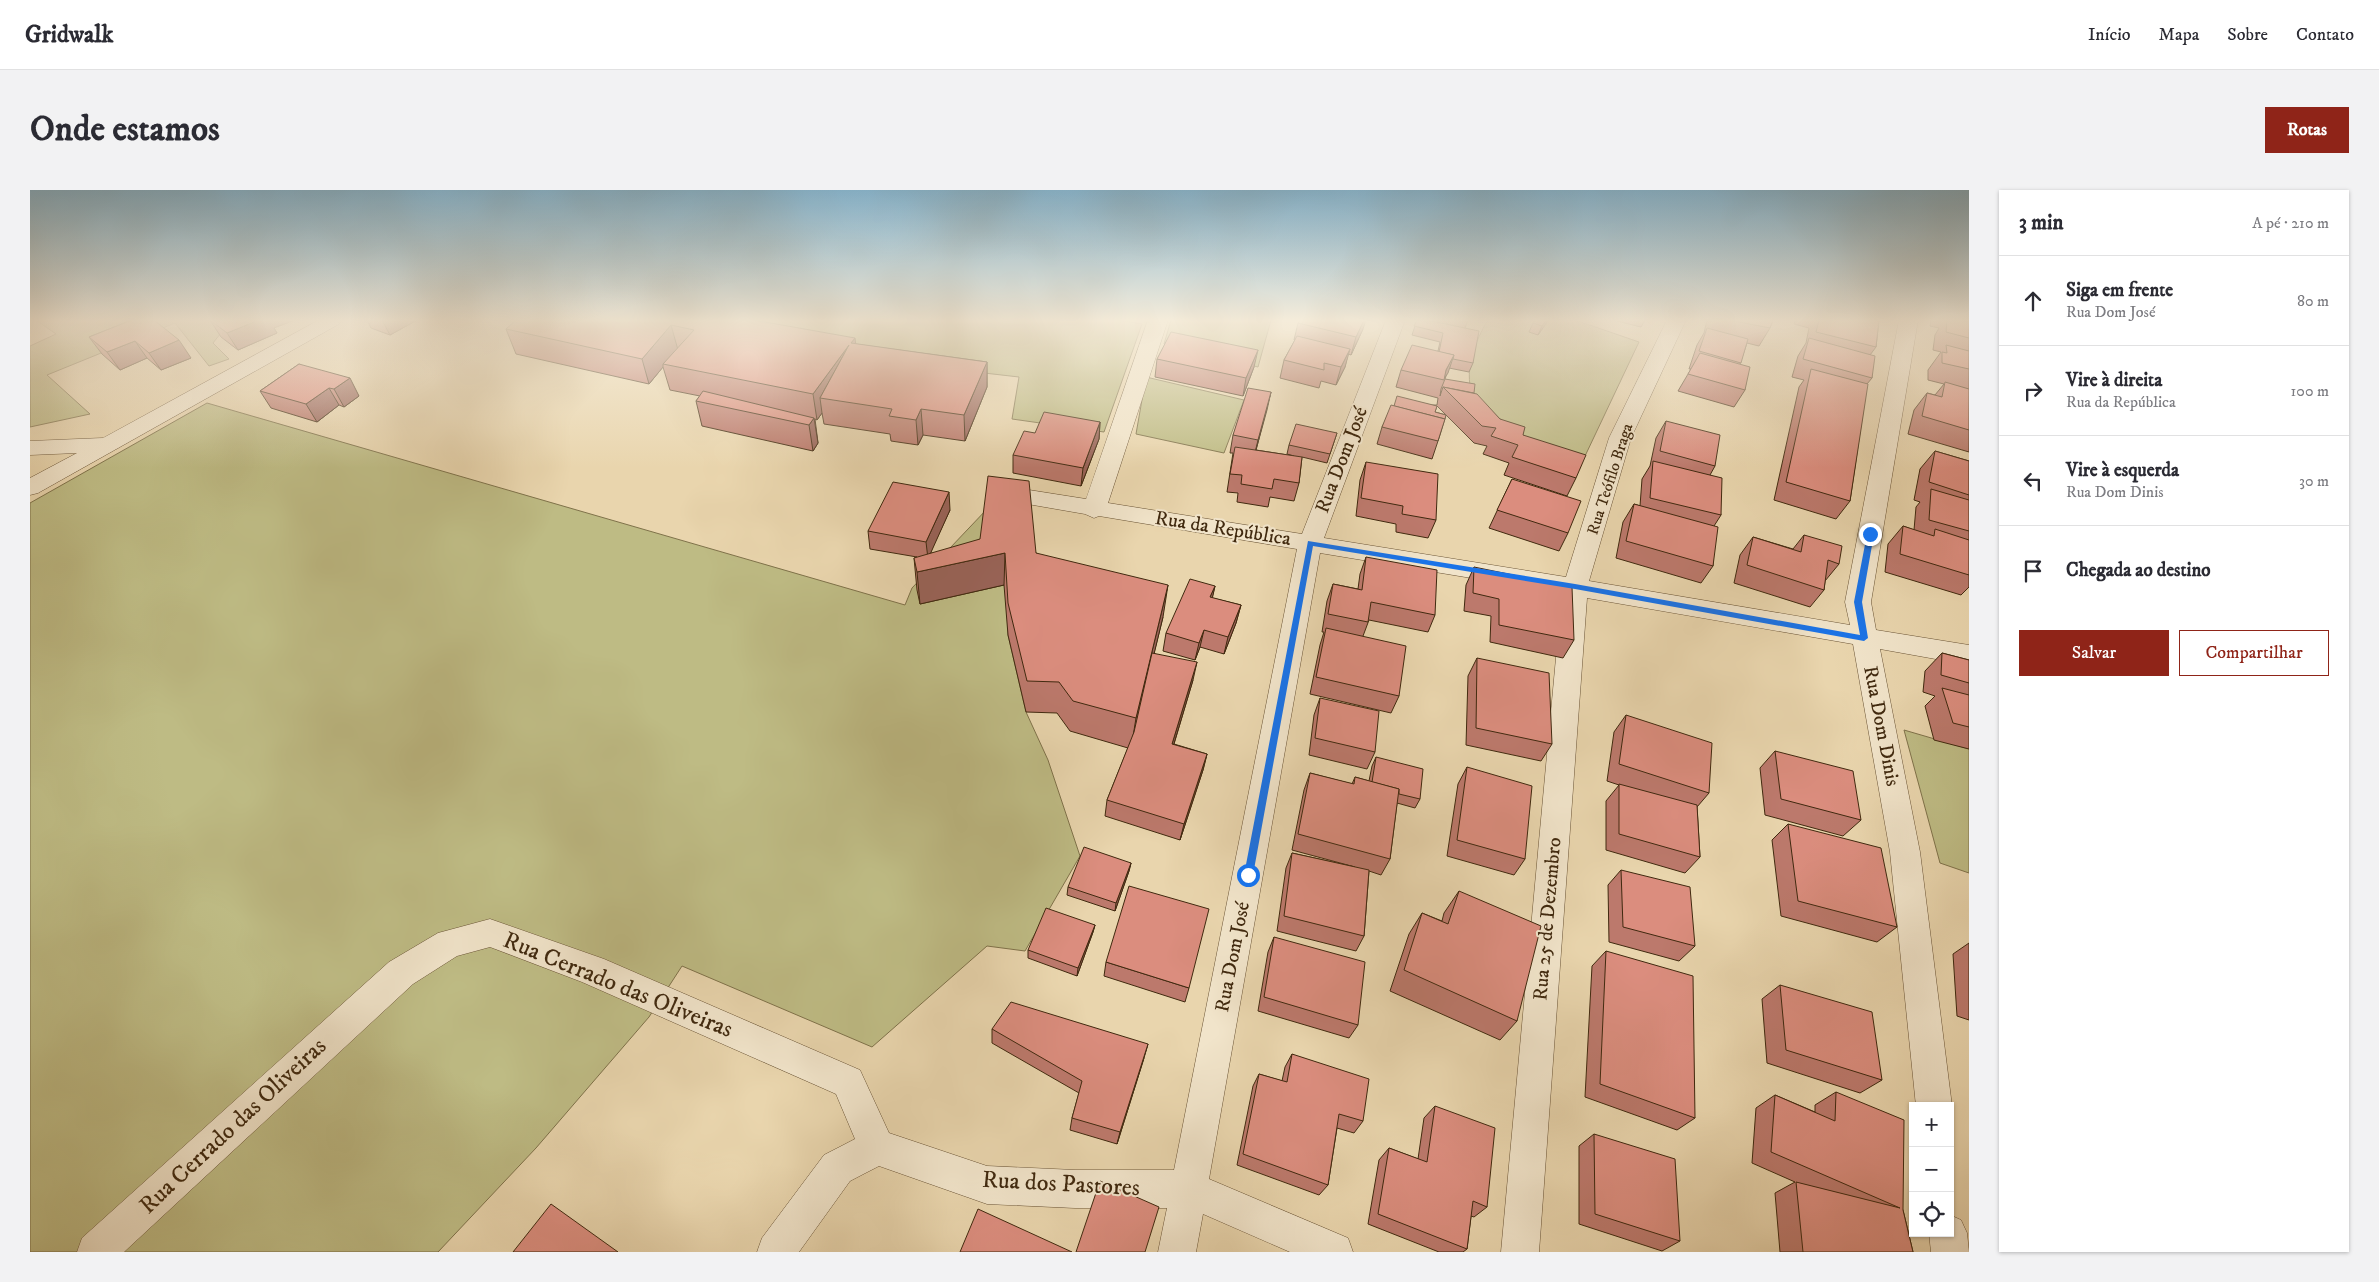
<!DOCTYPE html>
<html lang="pt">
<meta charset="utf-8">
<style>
:root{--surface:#fff;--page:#f2f2f3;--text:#2b2b33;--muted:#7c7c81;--line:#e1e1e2;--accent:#8f2418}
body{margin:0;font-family:"IM FELL DW Pica",serif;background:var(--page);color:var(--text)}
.controls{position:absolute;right:15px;bottom:15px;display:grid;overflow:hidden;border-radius:0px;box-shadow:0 1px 4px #0004}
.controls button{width:45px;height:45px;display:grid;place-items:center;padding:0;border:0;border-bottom:1px solid var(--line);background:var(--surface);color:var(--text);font:25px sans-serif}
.stop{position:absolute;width:15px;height:15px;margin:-11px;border:4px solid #1a73e8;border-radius:50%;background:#fff}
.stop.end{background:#1a73e8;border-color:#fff;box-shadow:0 1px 5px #0008}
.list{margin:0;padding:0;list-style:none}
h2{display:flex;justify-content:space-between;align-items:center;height:65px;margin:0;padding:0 20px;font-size:21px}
h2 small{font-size:16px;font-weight:400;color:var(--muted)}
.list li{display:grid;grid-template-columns:32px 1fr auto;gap:15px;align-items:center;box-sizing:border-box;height:90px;padding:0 20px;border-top:1px solid var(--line)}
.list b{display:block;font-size:19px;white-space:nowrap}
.list p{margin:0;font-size:16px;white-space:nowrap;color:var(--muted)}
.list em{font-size:16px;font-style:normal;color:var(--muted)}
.actions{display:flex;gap:10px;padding:15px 20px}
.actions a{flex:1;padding:11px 0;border:1px solid var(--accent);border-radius:0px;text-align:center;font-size:18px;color:var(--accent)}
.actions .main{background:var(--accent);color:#fff}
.icon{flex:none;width:28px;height:28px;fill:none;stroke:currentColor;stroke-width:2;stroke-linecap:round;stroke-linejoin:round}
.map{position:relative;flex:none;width:1939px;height:1062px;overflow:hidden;border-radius:0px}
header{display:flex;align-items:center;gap:30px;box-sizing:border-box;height:70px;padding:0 25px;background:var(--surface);border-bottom:1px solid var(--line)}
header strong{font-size:24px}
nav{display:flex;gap:28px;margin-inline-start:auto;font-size:18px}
.intro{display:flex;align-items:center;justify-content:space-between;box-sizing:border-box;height:120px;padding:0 30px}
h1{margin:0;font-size:35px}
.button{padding:12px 22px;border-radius:0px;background:var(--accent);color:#fff;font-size:18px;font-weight:700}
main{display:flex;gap:30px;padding:0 30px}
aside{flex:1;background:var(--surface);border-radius:0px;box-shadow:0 1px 4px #0004}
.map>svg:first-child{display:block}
.green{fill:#bebb84;stroke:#7f724a}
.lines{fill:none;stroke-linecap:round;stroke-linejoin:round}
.minor-casing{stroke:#6a5436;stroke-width:1}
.minor{fill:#f1e4ca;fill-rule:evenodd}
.wall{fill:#bc796c;stroke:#40290f;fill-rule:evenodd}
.shaded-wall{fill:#996358;stroke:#40290f}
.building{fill:#db8d7e;stroke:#40290f}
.route{fill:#1a73e8}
.labels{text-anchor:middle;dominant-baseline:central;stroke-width:4;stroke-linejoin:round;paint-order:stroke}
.far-street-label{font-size:16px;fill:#40290f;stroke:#f1e4ca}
.street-label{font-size:20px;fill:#40290f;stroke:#f1e4ca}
.near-street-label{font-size:24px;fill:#40290f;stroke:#f1e4ca}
</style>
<header>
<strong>Gridwalk</strong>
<nav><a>Início</a><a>Mapa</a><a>Sobre</a><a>Contato</a></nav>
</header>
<div class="intro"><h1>Onde estamos</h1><a class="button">Rotas</a></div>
<main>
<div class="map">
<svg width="1939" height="1062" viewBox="0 0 1939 1062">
<rect width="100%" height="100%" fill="#e9d5ad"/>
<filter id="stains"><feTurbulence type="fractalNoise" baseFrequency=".004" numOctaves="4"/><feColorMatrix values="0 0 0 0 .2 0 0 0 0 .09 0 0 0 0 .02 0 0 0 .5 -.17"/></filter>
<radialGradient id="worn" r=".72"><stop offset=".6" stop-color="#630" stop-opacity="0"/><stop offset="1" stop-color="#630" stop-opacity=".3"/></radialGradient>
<g class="green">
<polygon points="6,130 201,130 183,153 199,169 179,176 145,133 17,185 60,224 0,237 0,156 26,144"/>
<polygon points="630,130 1089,130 1112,134 1074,242 982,229 989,187 832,169"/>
<polygon points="1141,130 1241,130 1228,177 1134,154"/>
<path d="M1458,130h87l64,22 -62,131 -85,-36c-6,-14 -15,-28 -20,-43 -8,-25 3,-53 16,-74z"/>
<polygon points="1116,187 1214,210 1194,263 1106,244"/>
<polygon points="177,213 875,415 882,398 958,318 978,392 978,445 996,522 1018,570 1050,666 995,761 957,756 842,857 652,776 619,827 506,958 408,1062 0,1062 0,313"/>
<polygon points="1874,540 1939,559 1939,683 1910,673"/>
</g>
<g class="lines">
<defs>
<g id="minor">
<polygon points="289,130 312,130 309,134 8,303 0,305 0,288 47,263 0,265 0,251 73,248"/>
<polygon points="1118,130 1138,130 1078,313 1272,344 1356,130 1375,130 1294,348 1536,387 1579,248 1637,130 1656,130 1601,248 1559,391 1820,435 1815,412 1869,130 1888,130 1841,412 1846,440 1939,455 1939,475 1850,459 1890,662 1922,916 1920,920 1920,916 1886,916 1860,662 1823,454 1557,408 1509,1062 1471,1062 1532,403 1290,363 1179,989 1318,1048 1323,1062 1260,1062 1173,1024 1166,1062 1128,1062 1137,1018 1045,1018 957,1014 849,976 820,991 769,1062 727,1062 732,1048 794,965 825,949 806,904 552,792 460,757 427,766 383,794 94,1062 47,1062 52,1048 359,772 408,743 460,729 574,769 830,880 859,943 957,976 1045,980 1144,980 1267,359 1069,326 1064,328 1055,324 980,311 972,309 969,304 972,299 980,297 1056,309"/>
<polygon points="1920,1025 1931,1030 1937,1043 1939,1062 1901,1062 1899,1043 1920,1043"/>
</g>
</defs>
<use href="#minor" class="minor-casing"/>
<use href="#minor" class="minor"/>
</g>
<g class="wall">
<polygon points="102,130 161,168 131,180 117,168 90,180 72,164 59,147"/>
<polygon points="180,130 244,138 247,143 208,160 191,147"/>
<polygon points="337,130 387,130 360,145 341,138"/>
<polygon points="724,130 825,154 957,172 957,197 935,251 893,245 888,255 861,251 860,244 794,234 792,223 787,230 785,229 788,253 783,261 672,236 666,211 670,206 640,200 633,177 619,194 486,164 476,139"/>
<path d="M1385,130h53l-3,8 8,35 -4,9 -20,-4 -4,11 29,14 26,26 23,16 53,43 -9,18 -63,-21 5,-12 -26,-9 4,-8 -13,-3 -28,-28 -8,26 -6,18 -55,-15 5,-17 12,-21 43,-1 1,-7 -42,-11 5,-17 37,-19 2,-9 -28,-7 5,-15zM1407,216l9,9 -11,-3z"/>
<polygon points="1583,130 1615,130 1611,137"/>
<polygon points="1677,130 1743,130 1740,138 1729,156 1717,153 1710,174 1715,200 1704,217 1648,201 1661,179 1659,179 1667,155 1674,143"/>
<polygon points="1765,130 1849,130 1846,157 1840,165 1842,188 1837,194 1820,311 1806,329 1744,310 1769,197 1774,190 1762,187 1768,166 1776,153 1779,138 1764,134"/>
<polygon points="1901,130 1939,130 1939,262 1878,244 1884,220 1897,203 1905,205 1914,194 1898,190 1898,180 1911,162 1903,160 1905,145 1909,138 1900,136"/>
<polygon points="1517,132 1508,145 1499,142 1503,133"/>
<polygon points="1268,133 1333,139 1321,165 1318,164 1315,177 1306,195 1291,191 1289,198 1250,188 1254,170 1265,150 1264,150"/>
<polygon points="1127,169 1224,177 1213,206 1125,187"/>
<polygon points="269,174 329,206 314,217 309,215 287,232 241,218 230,201"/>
<polygon points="1241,202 1226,260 1264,266 1257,264 1259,255 1307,243 1297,273 1272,267 1269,293 1264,311 1240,307 1238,317 1207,312 1208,303 1197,302 1203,263 1200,263 1203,245"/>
<polygon points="1636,231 1685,276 1680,285 1691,325 1684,336 1683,376 1671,393 1586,368 1593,332 1604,314 1610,316 1612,289 1620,276 1626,248"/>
<polygon points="1070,232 1069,249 1051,296 983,283 983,265 1005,243"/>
<polygon points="1905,261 1939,271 1939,397 1931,405 1855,382 1858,354 1873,336 1884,340 1886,317 1890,312 1884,310 1890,279"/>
<polygon points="1336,272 1406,330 1398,348 1366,342 1366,334 1326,326 1330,290"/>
<polygon points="1482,289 1538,343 1529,361 1459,338"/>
<polygon points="920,320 900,363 1006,363 1133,427 1124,463 1163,490 1144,554 1177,564 1173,580 1150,650 1075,626 1077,610 1098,558 1040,541 1027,523 996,522 978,445 974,395 890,414 887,400 884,368 887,367 840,359 838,341"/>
<polygon points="1774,345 1809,374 1795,391 1794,400 1780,417 1704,393 1710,365 1723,347 1763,359"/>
<polygon points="1336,367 1405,425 1398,442 1339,430 1333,446 1369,506 1361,523 1280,504 1290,455 1294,442 1292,442 1297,411 1303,394 1328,399 1330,384"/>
<polygon points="1444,377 1544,450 1533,468 1460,452 1461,426 1434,421 1436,395"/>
<polygon points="1185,396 1182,408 1211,415 1206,433 1194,464 1170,457 1165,470 1133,461 1136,443"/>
<polygon points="1912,463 1939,470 1939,559 1904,550 1895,516 1905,506 1893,502 1895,481"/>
<polygon points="1447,468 1522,554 1511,571 1436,555 1438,486"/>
<polygon points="1290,508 1345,562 1337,579 1279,565 1284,525"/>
<polygon points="1596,525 1679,603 1667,617 1670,667 1655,683 1576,660 1576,611 1589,595 1577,591 1584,542"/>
<polygon points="1745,561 1831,630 1813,646 1735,625 1730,578"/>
<polygon points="1346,567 1390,609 1385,618 1367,613 1360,669 1351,685 1339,681 1334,746 1326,761 1247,741 1256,678 1262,663 1325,677 1262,660 1274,600 1280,583 1322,594 1325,587 1339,591 1342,576"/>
<polygon points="1437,577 1495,669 1484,685 1417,666 1428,594"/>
<polygon points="1758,634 1867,737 1847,752 1751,726 1742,650"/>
<polygon points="1101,673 1099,681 1085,721 1037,705 1038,697"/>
<polygon points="1591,680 1665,756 1649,771 1579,752 1578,695"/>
<polygon points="1429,701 1487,831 1470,850 1360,801 1379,744 1392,723 1412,731 1414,723"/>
<polygon points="1065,735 1063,742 1047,786 998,768 998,760"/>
<polygon points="1244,747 1328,835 1319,848 1228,821 1238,762"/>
<polygon points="1939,753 1939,830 1927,826 1923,764"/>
<polygon points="1576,761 1665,928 1647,940 1555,907 1562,776"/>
<polygon points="1076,772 1159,798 1155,812 1074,786"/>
<polygon points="1750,795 1852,890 1830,903 1737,873 1732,809"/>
<polygon points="962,839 1114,868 1087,954 1040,940 1042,928 1049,903 962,853"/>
<polygon points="1262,864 1333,931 1324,943 1307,938 1298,995 1289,1005 1207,975 1223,896 1229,884 1252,891 1255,877"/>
<polygon points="1806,902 1873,1020 1883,1062 1750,1062 1745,1003 1765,992 1722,973 1726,918 1745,905 1785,922 1785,915"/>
<polygon points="1405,916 1457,1017 1444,1027 1441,1026 1437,1059 1433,1062 1409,1062 1338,1034 1349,970 1359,958 1388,969 1394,928"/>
<polygon points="1564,944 1650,1051 1632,1061 1549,1034 1549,956"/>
</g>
<g class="shaded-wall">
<polygon points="229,130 265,130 244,138 247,143 208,160 197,143"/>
<polygon points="352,130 387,130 360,145"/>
<polygon points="1334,130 1336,130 1333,139 1321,165 1326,147"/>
<polygon points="1516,130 1518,130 1517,132 1508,145 1512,136"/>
<polygon points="641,135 648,160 633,174 633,177 619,194 612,169"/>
<polygon points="825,148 828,174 821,153"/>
<polygon points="149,150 161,168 131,180 119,163"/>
<polygon points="105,151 117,168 90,180 77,162"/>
<polygon points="819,155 790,208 792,223 787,230 783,204"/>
<polygon points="1320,159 1315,177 1306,195 1311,177"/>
<polygon points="1228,160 1224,177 1213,206 1216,188"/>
<polygon points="1424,165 1418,183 1413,190 1416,180"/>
<polygon points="957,172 957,197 935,251 934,225"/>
<polygon points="320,188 329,206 314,217 304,199"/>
<polygon points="299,198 309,215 287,232 276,214"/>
<polygon points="1241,202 1237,220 1224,267 1228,250"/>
<polygon points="891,219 893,245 888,255 886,230"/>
<polygon points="784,228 788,253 783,261 779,235"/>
<polygon points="1070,232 1069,249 1051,296 1053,278"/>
<polygon points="919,302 920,320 898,369 896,352"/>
<polygon points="975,363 974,395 890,414 887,382"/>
<polygon points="1138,395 1133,427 1101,559 1106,528"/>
<polygon points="1185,396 1181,414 1180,407"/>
<polygon points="1211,415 1206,433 1194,464 1198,447"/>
<polygon points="1174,440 1170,457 1165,470 1169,453"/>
<polygon points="1167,472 1163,490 1139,570 1142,554"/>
<polygon points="1177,564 1173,580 1150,650 1154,634"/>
<polygon points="1101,673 1099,681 1085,721 1086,713"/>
<polygon points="1065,735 1063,742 1047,786 1048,778"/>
<polygon points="1118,854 1114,868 1087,954 1090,942"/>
</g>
<g class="building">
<polygon points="102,130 124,130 149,150 119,163 105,151 77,162 59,147"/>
<polygon points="180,130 229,130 197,143"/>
<polygon points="486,130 724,130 825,148 821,153 957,172 934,225 891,219 886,230 859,226 862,219 790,208 819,155 783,204 633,174 664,140 641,135 612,169 476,139"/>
<polygon points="1270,130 1334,130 1326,147 1268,133"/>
<polygon points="1387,130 1397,130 1449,141 1443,173 1423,169 1424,165 1409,162 1413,143 1384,136"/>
<polygon points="1505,130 1516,130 1512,136 1503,133"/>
<polygon points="1699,130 1743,130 1740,138"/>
<polygon points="1789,130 1849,130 1846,157 1786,142"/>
<polygon points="1917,130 1927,130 1939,132 1939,148 1916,142"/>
<polygon points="1677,138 1718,149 1711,173 1669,161"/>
<polygon points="1141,142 1228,160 1216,188 1127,169"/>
<polygon points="1267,146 1320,159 1311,177 1294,173 1294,180 1254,170"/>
<polygon points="1779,148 1845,166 1842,188 1773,169"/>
<polygon points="1382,155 1424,165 1416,180 1414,190 1371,180"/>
<polygon points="1916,155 1939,161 1939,179 1912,173 1912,162 1917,163"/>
<polygon points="1670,163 1720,177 1715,200 1658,184"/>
<polygon points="269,174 320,188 304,199 299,198 276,214 230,201"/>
<polygon points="1781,179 1838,194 1820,311 1756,292"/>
<polygon points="1415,189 1445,194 1444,203 1413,197 1410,206 1411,199"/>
<polygon points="1915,192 1939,199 1939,240 1892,226 1897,203 1912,207"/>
<polygon points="1413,197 1447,204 1470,229 1495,237 1493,245 1556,265 1546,288 1482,267 1488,255 1461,246 1466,238 1452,236"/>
<polygon points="1218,198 1241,202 1228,250 1203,245"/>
<polygon points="673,201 784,228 779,235 666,211"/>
<polygon points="1367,206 1407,216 1405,222 1416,225 1415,229 1364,216"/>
<polygon points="1361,215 1415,229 1408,251 1352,237"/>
<polygon points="1014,222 1070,232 1053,278 983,265 994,241 1005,243"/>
<polygon points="1636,231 1690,245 1685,276 1630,261"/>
<polygon points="1266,234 1307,243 1300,264 1259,255"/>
<polygon points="1205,257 1272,267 1269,293 1244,289 1242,299 1211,294 1212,285 1200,284"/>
<polygon points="1905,261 1939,271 1939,305 1899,292"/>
<polygon points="1623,271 1692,288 1691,325 1620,308"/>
<polygon points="1336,272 1408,284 1406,330 1372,324 1373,316 1331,308"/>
<polygon points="958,286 999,291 1006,363 1138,395 1106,528 1043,511 1029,492 997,491 978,413 975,363 887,382 884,368 950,349"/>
<polygon points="1482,289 1551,311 1538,343 1467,320"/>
<polygon points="863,292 919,302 896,352 838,341"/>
<polygon points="1901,299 1939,310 1939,341 1899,330"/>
<polygon points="1604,314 1688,337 1683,376 1596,351"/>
<polygon points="1873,336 1904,346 1905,339 1939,350 1939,385 1870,364"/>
<polygon points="1774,345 1812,356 1809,374 1798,370 1794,400 1717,375 1723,347 1771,362"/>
<polygon points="1336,367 1407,380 1405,425 1341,412 1338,432 1298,424 1303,394 1332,400"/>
<polygon points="1444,377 1542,397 1544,450 1469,435 1469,409 1443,403"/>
<polygon points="1160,389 1185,396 1180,407 1211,415 1198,447 1174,440 1169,453 1136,443"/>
<polygon points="1296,438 1376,456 1369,506 1286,487"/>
<polygon points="1122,463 1167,472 1142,554 1177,564 1154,634 1077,610 1104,542"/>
<polygon points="1912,463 1939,470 1939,493 1911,485"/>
<polygon points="1447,468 1519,483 1522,554 1446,538"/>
<polygon points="1912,498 1939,505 1939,537 1923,533"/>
<polygon points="1290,508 1349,521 1345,562 1285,548"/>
<polygon points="1596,525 1682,553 1679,603 1589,574"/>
<polygon points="1745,561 1823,581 1831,630 1751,609"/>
<polygon points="1346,567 1393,579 1390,609 1369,604 1369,599 1342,592"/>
<polygon points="1437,577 1502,596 1495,669 1427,650"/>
<polygon points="1280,583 1324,594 1325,587 1369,599 1360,669 1268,644"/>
<polygon points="1589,594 1667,615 1670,667 1589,644"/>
<polygon points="1758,634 1851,658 1867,737 1768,711"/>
<polygon points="1054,657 1101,673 1086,713 1038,697"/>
<polygon points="1262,663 1339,680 1334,746 1254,726"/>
<polygon points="1591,680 1660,697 1665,756 1593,737"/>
<polygon points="1099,696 1179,719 1159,798 1076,772"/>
<polygon points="1429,701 1511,736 1487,831 1374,780 1392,723 1418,734"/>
<polygon points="1016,718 1065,735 1048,778 998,760"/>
<polygon points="1244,747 1335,772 1328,835 1234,807"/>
<polygon points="1576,761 1663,786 1665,928 1570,894"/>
<polygon points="1750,795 1842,822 1852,890 1756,860"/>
<polygon points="981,812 1118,854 1090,942 1042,928 1052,891 962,839"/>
<polygon points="1262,864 1339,889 1333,931 1309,924 1298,995 1213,964 1229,884 1257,892"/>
<polygon points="1806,902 1874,930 1873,1020 1883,1062 1773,1062 1766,992 1870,1018 1741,962 1745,905 1805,931"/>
<polygon points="1405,916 1465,938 1457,1017 1443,1011 1437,1059 1348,1024 1359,958 1397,972"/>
<polygon points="1564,944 1645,969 1650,1051 1565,1024"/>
<polygon points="1070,991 1129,1017 1115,1062 1046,1062"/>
<polygon points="521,1014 588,1062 483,1062"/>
<polygon points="948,1019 1042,1062 930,1062"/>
</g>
<linearGradient id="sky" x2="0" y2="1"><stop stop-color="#87b6d0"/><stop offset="0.47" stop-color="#f5ecda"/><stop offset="1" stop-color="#f5ecda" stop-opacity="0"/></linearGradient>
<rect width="1939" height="278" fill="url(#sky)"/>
<polygon class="route" points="1840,341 1844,344 1832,412 1838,448 1834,451 1545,399 1283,356 1223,685 1218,689 1215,688 1214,685 1278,351 1545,394 1830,445 1824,412 1837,344"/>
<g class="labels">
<g class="far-street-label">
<text transform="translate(1580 289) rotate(-72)">Rua Teófilo Braga</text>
</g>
<g class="street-label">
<text transform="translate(1312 270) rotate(-69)">Rua Dom José</text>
<text transform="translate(1193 339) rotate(9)">Rua da República</text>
<text transform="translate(1851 536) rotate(79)">Rua Dom Dinis</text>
<text transform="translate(1518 729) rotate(-85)">Rua 25 de Dezembro</text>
<text transform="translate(1203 767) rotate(-79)">Rua Dom José</text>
</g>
<g class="near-street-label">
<text transform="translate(588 795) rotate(22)">Rua Cerrado das Oliveiras</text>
<text transform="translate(203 936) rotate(-43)">Rua Cerrado das Oliveiras</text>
<text transform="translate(1031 994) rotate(3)">Rua dos Pastores</text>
</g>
</g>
<rect width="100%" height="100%" filter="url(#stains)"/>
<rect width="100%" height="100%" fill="url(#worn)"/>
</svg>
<div class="controls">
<button>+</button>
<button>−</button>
<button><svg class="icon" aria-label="locate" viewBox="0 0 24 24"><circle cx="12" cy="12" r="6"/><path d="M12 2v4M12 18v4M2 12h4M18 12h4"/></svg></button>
</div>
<div class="stop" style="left:1218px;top:685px"></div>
<div class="stop end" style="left:1840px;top:344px"></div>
</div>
<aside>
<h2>3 min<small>A pé · 210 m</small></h2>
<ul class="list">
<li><svg class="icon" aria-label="ahead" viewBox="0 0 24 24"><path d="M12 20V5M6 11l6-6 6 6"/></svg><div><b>Siga em frente</b><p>Rua Dom José</p></div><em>80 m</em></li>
<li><svg class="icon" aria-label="right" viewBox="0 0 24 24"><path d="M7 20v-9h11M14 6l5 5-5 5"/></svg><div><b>Vire à direita</b><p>Rua da República</p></div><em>100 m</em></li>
<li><svg class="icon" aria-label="left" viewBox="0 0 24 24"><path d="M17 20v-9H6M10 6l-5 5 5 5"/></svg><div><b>Vire à esquerda</b><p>Rua Dom Dinis</p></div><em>30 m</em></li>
<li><svg class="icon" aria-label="arrive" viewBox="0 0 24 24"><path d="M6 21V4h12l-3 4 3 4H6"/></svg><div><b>Chegada ao destino</b></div></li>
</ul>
<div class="actions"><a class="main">Salvar</a><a>Compartilhar</a></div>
</aside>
</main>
